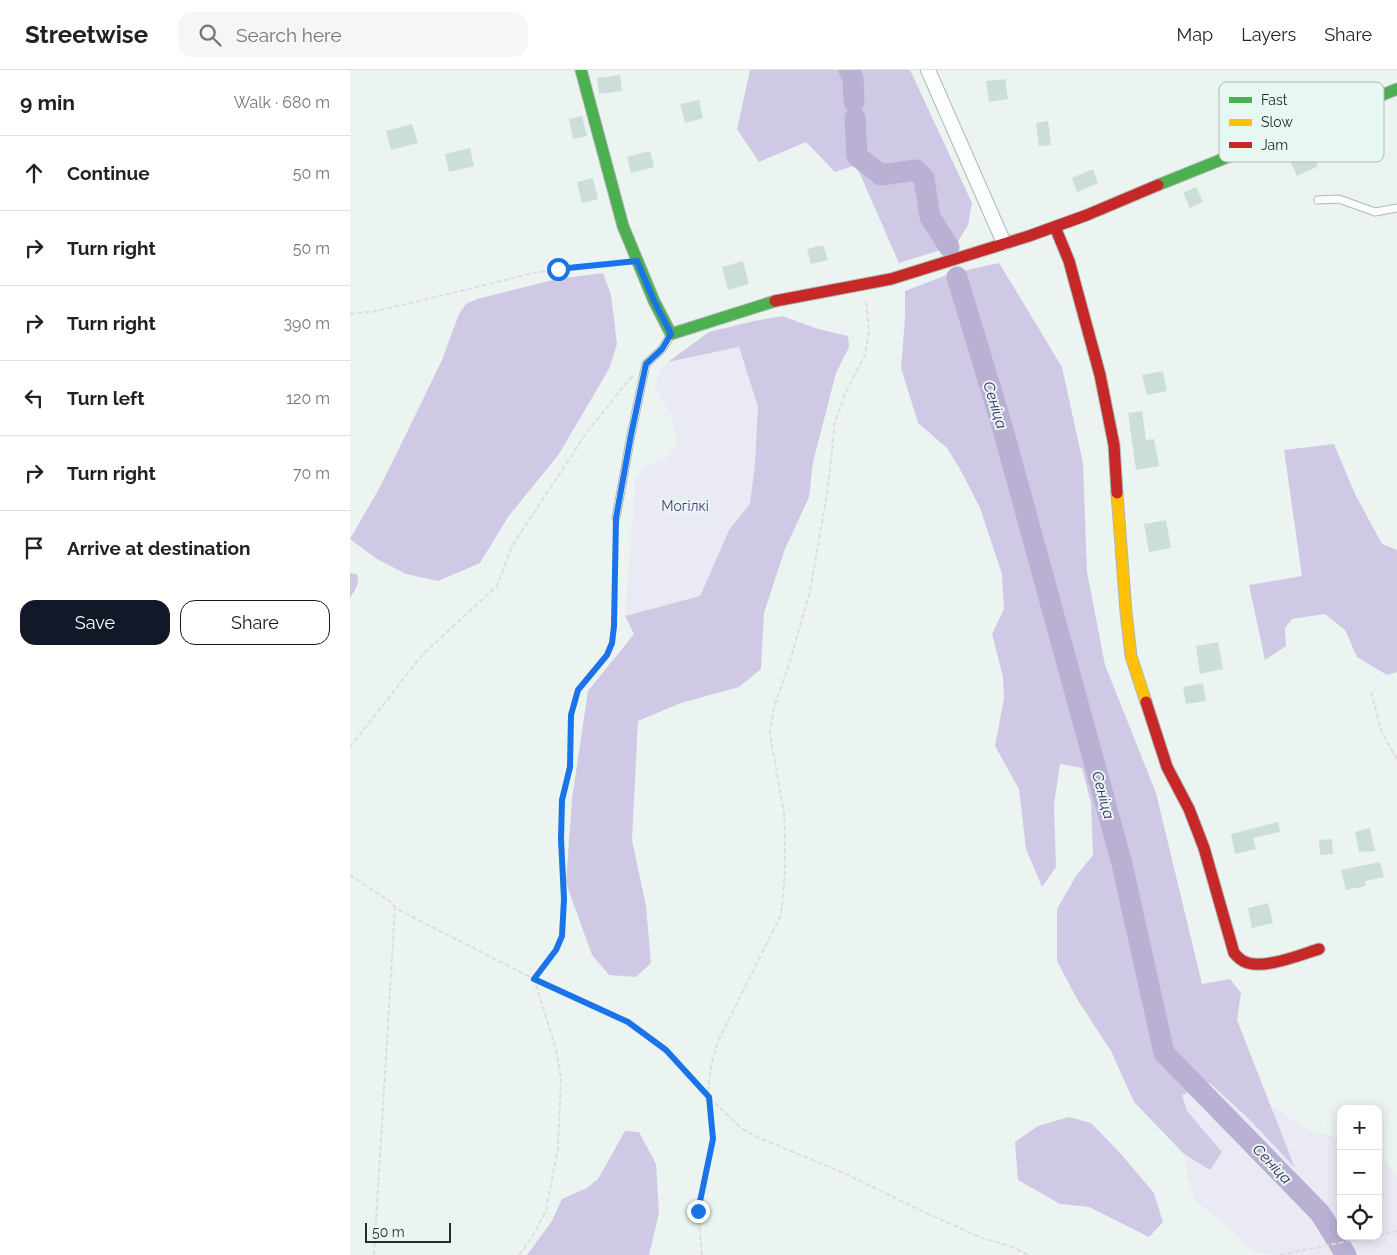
<!DOCTYPE html>
<meta charset="utf-8">
<style>
:root{--surface:#fff;--page:#f6f6f6;--text:#222;--muted:#767676;--line:#e0e0e0;--accent:#111827}
body{margin:0;font-family:Raleway,sans-serif;background:var(--page);color:var(--text)}
.controls{position:absolute;right:15px;bottom:15px;display:grid;overflow:hidden;border-radius:10px;box-shadow:0 2px 12px #0003}
.controls button{width:45px;height:45px;display:grid;place-items:center;padding:0;border:0;border-bottom:1px solid var(--line);background:var(--surface);color:var(--text);font:25px sans-serif}
.scale{position:absolute;left:15px;bottom:12px;width:86px;box-sizing:border-box;padding-left:5px;border:2px solid #252b29;border-top:0;font-size:14px;line-height:18px;white-space:nowrap;color:#252b29;-webkit-text-stroke:4px #e7f8f2;paint-order:stroke}
.stop{position:absolute;width:15px;height:15px;margin:-11px;border:4px solid #1a73e8;border-radius:50%;background:#fff}
.stop.end{background:#1a73e8;border-color:#fff;box-shadow:0 1px 5px #0008}
.list{margin:0;padding:0;list-style:none}
h2{display:flex;justify-content:space-between;align-items:center;height:65px;margin:0;padding:0 20px;font-size:21px}
h2 small{font-size:16px;font-weight:400;color:var(--muted)}
.list li{display:grid;grid-template-columns:32px 1fr auto;gap:15px;align-items:center;box-sizing:border-box;height:75px;padding:0 20px;border-top:1px solid var(--line)}
.list b{display:block;font-size:19px;white-space:nowrap}
.list em{font-size:16px;font-style:normal;color:var(--muted)}
.actions{display:flex;gap:10px;padding:15px 20px}
.actions a{flex:1;padding:11px 0;border:1px solid var(--accent);border-radius:15px;text-align:center;font-size:18px;color:var(--accent)}
.actions .main{background:var(--accent);color:#fff}
.icon{flex:none;width:28px;height:28px;fill:none;stroke:currentColor;stroke-width:2;stroke-linecap:round;stroke-linejoin:round}
.map{position:relative;flex:none;width:1047px;height:1185px;overflow:hidden}
header{display:flex;align-items:center;gap:30px;box-sizing:border-box;height:70px;padding:0 25px;background:var(--surface);border-bottom:1px solid var(--line)}
header strong{font-size:24px}
nav{display:flex;gap:28px;margin-inline-start:auto;font-size:18px}
.search{width:350px;height:45px;background:var(--page);display:flex;align-items:center;gap:12px;box-sizing:border-box;padding:0 18px;border-radius:15px;color:var(--muted);font-size:19px}
main{display:flex}
aside{flex:1;background:var(--surface)}
.map>svg:first-child{display:block}
.green{fill:#e9eaf4}
.forest{fill:#d0c9e5}
.lines{fill:none;stroke-linecap:round;stroke-linejoin:round}
.river{stroke:#bab0d4;stroke-width:21}
.building{fill:#ccded9}
.lane-casing{stroke:#b1b8b5;stroke-width:9}
.street-casing{stroke:#b1b8b5;stroke-width:16}
.fast-casing{stroke:#b1b8b5;stroke-width:13}
.slow-casing{stroke:#b1b8b5;stroke-width:13}
.jam-casing{stroke:#b1b8b5;stroke-width:13}
.path{stroke:#dcdedd;stroke-width:2;stroke-dasharray:5 2.5;stroke-linecap:butt}
.lane{stroke:#fcfdfd;stroke-width:7}
.street{stroke:#fcfdfd;stroke-width:14}
.fast{stroke:#4caf50;stroke-width:11}
.slow{stroke:#ffc107;stroke-width:11}
.jam{stroke:#c62828;stroke-width:11}
.route{stroke:#1a73e8;stroke-width:6}
.labels{text-anchor:middle;dominant-baseline:central;stroke-width:4;stroke-linejoin:round;paint-order:stroke}
.park-label{font-size:14px;fill:#523778;stroke:#e7f8f2}
.water-label{font-size:15px;font-style:italic;fill:#3f2362;stroke:#e7f8f2}
.key{fill:#e7f8f2;stroke:#adbab6;stroke-width:1}
.key-label{font-size:14px;fill:#252b29}
</style>
<header>
<strong>Streetwise</strong>
<div class="search"><svg class="icon" aria-label="search" viewBox="0 0 24 24"><circle cx="10" cy="10" r="6"/><path d="M15 15l6 6"/></svg>Search here</div>
<nav><a>Map</a><a>Layers</a><a>Share</a></nav>
</header>
<main>
<aside>
<h2>9 min<small>Walk · 680 m</small></h2>
<ul class="list">
<li><svg class="icon" aria-label="ahead" viewBox="0 0 24 24"><path d="M12 20V5M6 11l6-6 6 6"/></svg><div><b>Continue</b></div><em>50 m</em></li>
<li><svg class="icon" aria-label="right" viewBox="0 0 24 24"><path d="M7 20v-9h11M14 6l5 5-5 5"/></svg><div><b>Turn right</b></div><em>50 m</em></li>
<li><svg class="icon" aria-label="right" viewBox="0 0 24 24"><path d="M7 20v-9h11M14 6l5 5-5 5"/></svg><div><b>Turn right</b></div><em>390 m</em></li>
<li><svg class="icon" aria-label="left" viewBox="0 0 24 24"><path d="M17 20v-9H6M10 6l-5 5 5 5"/></svg><div><b>Turn left</b></div><em>120 m</em></li>
<li><svg class="icon" aria-label="right" viewBox="0 0 24 24"><path d="M7 20v-9h11M14 6l5 5-5 5"/></svg><div><b>Turn right</b></div><em>70 m</em></li>
<li><svg class="icon" aria-label="arrive" viewBox="0 0 24 24"><path d="M6 21V4h12l-3 4 3 4H6"/></svg><div><b>Arrive at destination</b></div></li>
</ul>
<div class="actions"><a class="main">Save</a><a>Share</a></div>
</aside>
<div class="map">
<svg width="1047" height="1185" viewBox="0 0 1047 1185">
<rect width="100%" height="100%" fill="#ebf4f1"/>
<g class="green">
<polygon points="389,277 408,337 405,393 400,435 379,460 349,526 275,546 286,410 294,397 316,389 328,373 320,342 305,318 309,301 318,292"/>
<polygon points="814,983 864,994 955,1059 991,1069 991,1166 1028,1166 1028,1079 1047,1107 1047,1185 926,1185 904,1182 872,1152 846,1132 838,1109 834,1084 828,1068"/>
</g>
<g class="forest">
<polygon points="400,0 560,0 622,133 618,155 606,175 549,193 506,95 485,102 456,72 409,92 387,59"/>
<polygon points="649,193 712,297 733,393 737,502 755,595 806,723 852,914 880,909 891,923 887,950 945,1098 900,1050 860,1013 832,1025 837,1041 872,1082 860,1100 834,1084 784,1032 761,981 727,929 707,891 707,839 726,806 743,785 741,733 732,698 710,694 704,735 706,797 692,817 676,779 669,719 645,676 654,628 653,607 642,564 654,539 652,504 630,438 610,399 597,378 568,353 551,298 555,248 555,221 599,204"/>
<polygon points="253,203 261,225 267,274 259,299 209,384 158,447 130,493 88,511 56,504 27,489 0,469 30,417 59,358 92,290 109,244 116,234 127,229 206,209"/>
<polygon points="432,246 468,259 498,266 499,277 486,303 463,392 459,427 435,479 414,543 411,599 389,617 331,633 288,651 282,770 296,836 301,893 286,907 259,905 242,885 216,813 222,729 238,621 284,564 275,546 350,526 379,460 400,434 405,393 408,337 389,277 318,292 359,262 404,251"/>
<polygon points="984,374 1005,424 1032,474 1047,480 1047,602 1037,605 1007,587 995,560 975,544 942,549 935,558 936,576 915,590 899,515 952,506 934,380"/>
<path d="M0,503l7,1c3,9 -2,16 -7,24z"/>
<polygon points="719,1047 741,1053 771,1084 804,1123 813,1152 799,1167 739,1137 710,1134 668,1110 665,1072 688,1056"/>
<polygon points="275,1061 289,1062 306,1094 309,1143 299,1185 177,1185 202,1151 212,1129 237,1118 248,1109"/>
</g>
<g class="lines">
<g class="river">
<polyline points="499,0 503,8 504,32"/>
<polyline points="505,48 507,86 531,105 566,100 574,108 580,147 599,177"/>
<polyline points="607,207 652,356 772,794 814,983 970,1143 996,1185"/>
</g>
</g>
<g class="building">
<polygon points="270,5 272,21 249,24 247,8"/>
<polygon points="655,9 658,29 639,32 636,11"/>
<polygon points="349,30 353,48 335,53 330,34"/>
<polygon points="232,46 237,66 223,69 219,49"/>
<polygon points="698,51 701,75 689,76 686,53"/>
<polygon points="62,54 68,73 41,80 36,61"/>
<polygon points="958,74 968,96 947,106 937,84"/>
<polygon points="120,78 124,96 99,102 95,84"/>
<polygon points="300,81 304,97 281,103 277,87"/>
<polygon points="743,99 748,113 727,122 722,108"/>
<polygon points="243,108 248,129 232,133 227,112"/>
<polygon points="846,117 853,132 840,138 833,123"/>
<polygon points="473,175 478,190 461,194 457,179"/>
<polygon points="393,191 399,214 378,220 372,197"/>
<polygon points="813,301 817,321 797,325 792,305"/>
<polygon points="792,341 796,370 804,369 809,396 786,400 778,343"/>
<polygon points="816,450 821,478 799,482 794,454"/>
<polygon points="868,572 873,599 850,604 846,576"/>
<polygon points="853,613 856,631 836,634 833,617"/>
<polygon points="928,752 930,762 903,768 906,779 885,784 881,764"/>
<polygon points="1020,758 1025,781 1009,782 1005,762"/>
<polygon points="982,769 983,784 970,785 969,770"/>
<polygon points="1030,792 1034,807 1015,811 1016,816 996,820 991,800"/>
<polygon points="918,833 923,853 902,858 898,838"/>
</g>
<g class="lines">
<defs>
<g id="lane">
<polyline points="968,130 989,129 1025,142 1047,138"/>
<polyline points="266,448 281,365 296,294 312,279 321,265"/>
</g>
<polyline id="street" points="578,0 654,173"/>
<g id="fast">
<polyline points="231,0 273,156 304,231 321,264 425,231"/>
<polyline points="808,115 1047,19"/>
</g>
<polyline id="slow" points="767,423 776,542 781,586 796,632"/>
<g id="jam">
<polyline points="705,157 719,191 750,305 764,375 767,423"/>
<polyline points="425,231 541,209 679,166 737,145 808,115"/>
<path d="M796,632l21,65 22,42 15,39 30,105c3,3 5,6 9,8 18,10 57,-6 76,-12"/>
</g>
</defs>
<use href="#lane" class="lane-casing"/>
<use href="#street" class="street-casing"/>
<use href="#fast" class="fast-casing"/>
<use href="#slow" class="slow-casing"/>
<use href="#jam" class="jam-casing"/>
<g class="path">
<polyline points="0,244 27,241 184,203 224,197 272,192"/>
<polyline points="1021,622 1032,663 1047,689"/>
<polyline points="0,677 73,584 147,516 162,476 235,365 276,313 283,306"/>
<polyline points="0,805 42,833 45,838 184,909 278,952 316,979 359,1027 391,1058 405,1066 496,1104 576,1143 632,1168 660,1176 679,1185"/>
<polyline points="1028,1165 1047,1161"/>
<polyline points="24,1185 45,838"/>
<polyline points="169,1185 181,1169 196,1140 208,1078 211,1008 206,979 184,909 206,880 212,866 214,829 211,769 212,730 220,697 221,645 228,620 257,585 262,573 264,556 266,456"/>
<polyline points="352,1185 348,1141 363,1069 358,1018 362,991 369,969 431,845 435,804 435,764 434,743 420,664 424,637 438,598 460,521 478,418 485,351 496,322 515,285 519,261 516,230"/>
<polyline points="930,1185 1024,1166"/>
</g>
<use href="#lane" class="lane"/>
<use href="#street" class="street"/>
<use href="#fast" class="fast"/>
<use href="#slow" class="slow"/>
<use href="#jam" class="jam"/>
</g>
<g class="lines">
<polyline class="route" points="208,199 287,191 304,231 321,264 312,279 296,294 281,365 266,448 264,556 262,573 257,585 228,620 221,645 220,697 212,730 211,769 214,829 212,866 206,880 184,909 278,952 316,980 359,1027 363,1069 348,1141"/>
</g>
<g class="labels">
<g class="park-label">
<text x="335" y="436">Могілкі</text>
</g>
<g class="water-label">
<text transform="translate(645 335) rotate(73)">Сеніца</text>
<text transform="translate(753 725) rotate(75)">Сеніца</text>
<text transform="translate(922 1094) rotate(46)">Сеніца</text>
</g>
</g>
<rect x="869" y="12" width="165" height="80" rx="8" class="key"/>
<rect x="879" y="27" width="23" height="6" fill="#4caf50"/>
<rect x="879" y="49" width="23" height="7" fill="#ffc107"/>
<rect x="879" y="72" width="23" height="6" fill="#c62828"/>
<g class="key-label">
<text x="911" y="35">Fast</text>
<text x="911" y="57">Slow</text>
<text x="911" y="80">Jam</text>
</g>
</svg>
<div class="controls">
<button>+</button>
<button>−</button>
<button><svg class="icon" aria-label="locate" viewBox="0 0 24 24"><circle cx="12" cy="12" r="6"/><path d="M12 2v4M12 18v4M2 12h4M18 12h4"/></svg></button>
</div>
<div class="scale">50 m</div>
<div class="stop" style="left:208px;top:199px"></div>
<div class="stop end" style="left:348px;top:1141px"></div>
</div>
</main>
